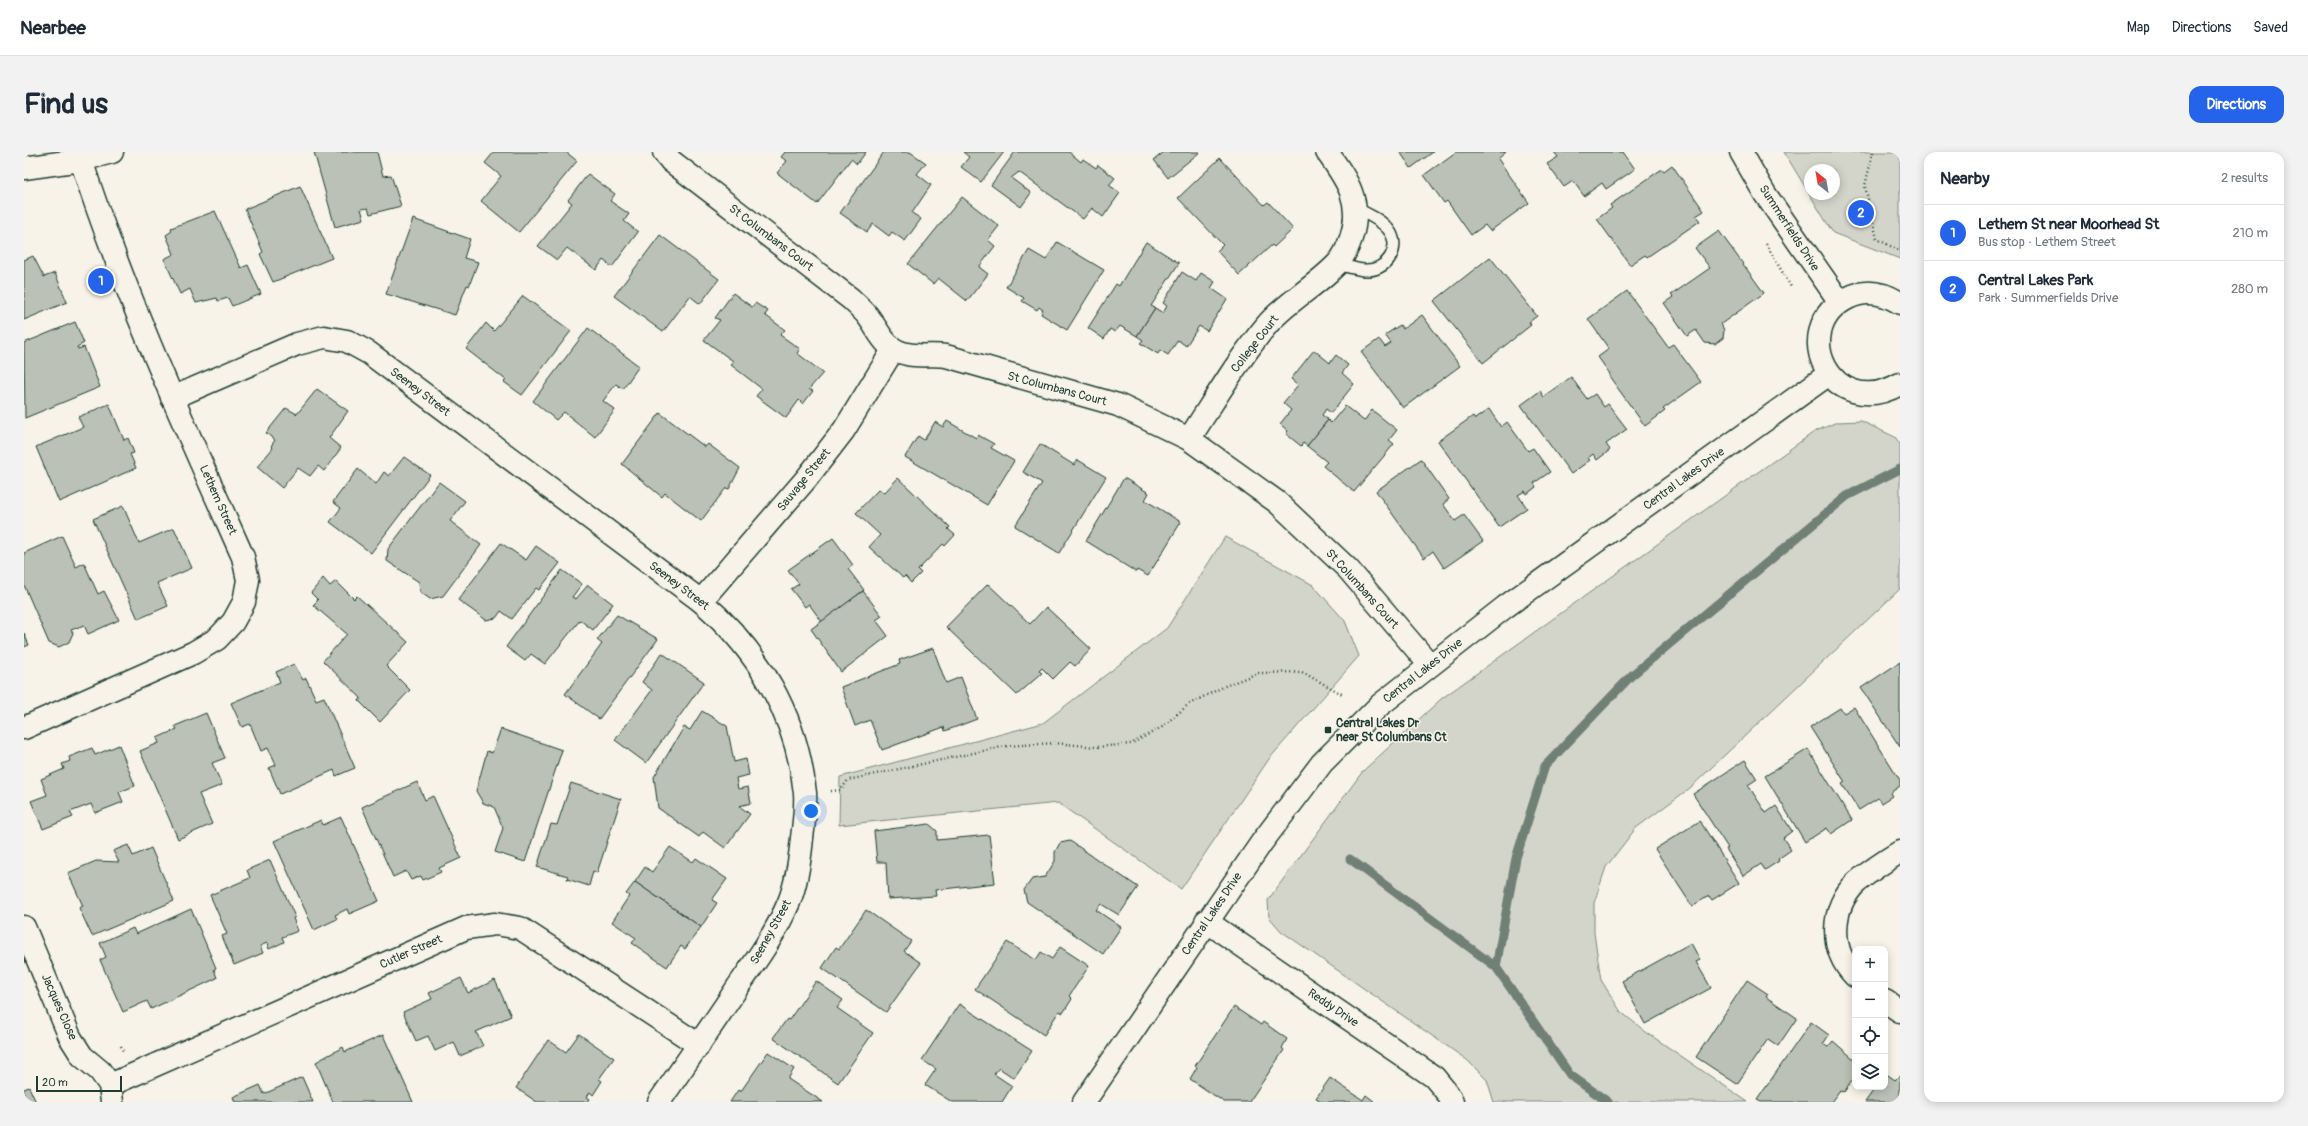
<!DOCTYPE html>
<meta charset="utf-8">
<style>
:root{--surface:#fff;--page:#f2f2f3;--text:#1f2937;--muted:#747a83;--line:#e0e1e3;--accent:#2563eb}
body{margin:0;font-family:Pangolin,sans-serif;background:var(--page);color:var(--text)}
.controls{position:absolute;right:12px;bottom:12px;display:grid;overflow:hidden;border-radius:8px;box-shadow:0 2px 10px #0003}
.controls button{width:36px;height:36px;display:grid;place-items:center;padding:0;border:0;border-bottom:1px solid var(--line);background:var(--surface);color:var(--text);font:20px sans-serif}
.compass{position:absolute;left:1780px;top:12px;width:36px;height:36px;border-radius:50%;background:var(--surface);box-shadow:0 2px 10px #0003;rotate:329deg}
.scale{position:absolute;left:12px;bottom:10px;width:86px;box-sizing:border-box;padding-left:4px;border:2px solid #1f3d34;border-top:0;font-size:11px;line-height:14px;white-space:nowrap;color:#1f3d34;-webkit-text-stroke:3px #f7f3e8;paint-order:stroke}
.you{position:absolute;left:787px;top:659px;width:14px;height:14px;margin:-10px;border:3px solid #fff;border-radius:50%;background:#1a73e8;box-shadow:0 0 0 6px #1a73e833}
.badge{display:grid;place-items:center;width:26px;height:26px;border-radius:50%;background:var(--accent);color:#fff;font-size:13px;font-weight:700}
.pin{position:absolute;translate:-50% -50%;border:2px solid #fff;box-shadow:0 1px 4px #0006}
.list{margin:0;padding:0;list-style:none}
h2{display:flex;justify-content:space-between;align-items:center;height:52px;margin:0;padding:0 16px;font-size:17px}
h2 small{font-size:13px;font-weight:400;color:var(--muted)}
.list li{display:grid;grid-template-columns:26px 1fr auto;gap:12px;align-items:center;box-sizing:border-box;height:56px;padding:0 16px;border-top:1px solid var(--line)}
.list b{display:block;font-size:15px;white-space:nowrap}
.list p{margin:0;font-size:13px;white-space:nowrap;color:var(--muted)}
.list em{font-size:13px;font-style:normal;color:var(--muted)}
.icon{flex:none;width:22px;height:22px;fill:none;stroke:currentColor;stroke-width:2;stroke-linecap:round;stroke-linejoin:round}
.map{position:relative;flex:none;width:1876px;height:950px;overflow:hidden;border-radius:12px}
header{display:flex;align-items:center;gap:24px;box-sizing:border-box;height:56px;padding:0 20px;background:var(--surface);border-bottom:1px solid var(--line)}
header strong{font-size:19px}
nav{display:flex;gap:22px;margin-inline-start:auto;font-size:14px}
.intro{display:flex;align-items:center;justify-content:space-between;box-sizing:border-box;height:96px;padding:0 24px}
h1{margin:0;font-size:28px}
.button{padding:10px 18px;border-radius:12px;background:var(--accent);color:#fff;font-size:14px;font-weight:700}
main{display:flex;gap:24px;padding:0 24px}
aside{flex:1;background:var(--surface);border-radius:12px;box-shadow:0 2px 10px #0003}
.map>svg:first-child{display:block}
.green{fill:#d3d5ca;stroke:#79897f;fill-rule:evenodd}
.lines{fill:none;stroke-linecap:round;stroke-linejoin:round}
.stream{stroke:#6f8077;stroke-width:9}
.building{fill:#bbc1b6;stroke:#1f3d34}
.service-casing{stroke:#1f3d34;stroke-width:14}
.minor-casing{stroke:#1f3d34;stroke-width:25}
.tertiary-casing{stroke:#1f3d34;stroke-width:25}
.path{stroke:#1f3d34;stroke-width:2.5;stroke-dasharray:1 3;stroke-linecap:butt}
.service{stroke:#f7f3e8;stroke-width:11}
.minor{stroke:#f7f3e8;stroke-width:22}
.tertiary{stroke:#f7f3e8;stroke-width:22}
.poi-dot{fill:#1f3d34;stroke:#f7f3e8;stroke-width:1.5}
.labels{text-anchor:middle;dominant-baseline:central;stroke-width:3;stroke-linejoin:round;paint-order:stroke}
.street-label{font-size:12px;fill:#1f3d34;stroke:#f7f3e8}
.poi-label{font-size:12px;font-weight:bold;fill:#1f3d34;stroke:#f7f3e8;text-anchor:start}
</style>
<header>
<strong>Nearbee</strong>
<nav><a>Map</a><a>Directions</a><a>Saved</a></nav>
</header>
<div class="intro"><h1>Find us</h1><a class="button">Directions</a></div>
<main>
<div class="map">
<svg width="1876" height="950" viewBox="0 0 1876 950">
<rect width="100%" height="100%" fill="#f7f3e8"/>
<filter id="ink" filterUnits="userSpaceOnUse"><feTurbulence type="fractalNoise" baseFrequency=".025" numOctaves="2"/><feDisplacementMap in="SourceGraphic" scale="8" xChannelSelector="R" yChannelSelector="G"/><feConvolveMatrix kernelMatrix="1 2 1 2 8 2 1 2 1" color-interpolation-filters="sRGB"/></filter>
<g filter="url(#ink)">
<g class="green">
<path d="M1760,0h116v107l-67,-26zM1786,18h24v24h-24z"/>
<polygon points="1837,269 1871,285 1876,292 1876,437 1666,636 1612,676 1582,715 1570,751 1570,781 1577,828 1597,860 1622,880 1724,950 1470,950 1463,928 1443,908 1257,779 1245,765 1244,748 1339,619 1417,547 1790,280 1813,270"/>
<polygon points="1201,385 1289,433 1321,469 1335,504 1245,607 1157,737 1034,651 815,673 816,625 1019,571 1143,476"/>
</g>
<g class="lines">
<g class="stream">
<polyline points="1326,707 1472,815"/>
<polyline points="1584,950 1546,923 1472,815 1492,706 1521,614 1607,524 1823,344 1876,317"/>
</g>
</g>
<g class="building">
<polygon points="290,0 353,0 359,24 367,23 377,54 346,62 344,56 337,57 340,67 311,75"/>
<polygon points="470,0 542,0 553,9 495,80 457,49 477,24 461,11"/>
<polygon points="761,0 842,0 833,12 827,7 793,52 753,21 763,9 757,5"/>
<polygon points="860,0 886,0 902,11 893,22 907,33 888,61 897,67 881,89 868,80 865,84 849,72 843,80 816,61"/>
<polygon points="939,0 980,0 957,30 937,15 945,5"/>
<polygon points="991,0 1045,0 1057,10 1059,7 1072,16 1074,13 1091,26 1085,33 1096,41 1079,65 1068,56 1059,67 995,20 987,26 1007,41 997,55 967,33"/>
<polygon points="1140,0 1176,0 1144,26 1130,8"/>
<polygon points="1376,0 1409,0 1387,16"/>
<polygon points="1432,0 1482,0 1474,7 1505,51 1466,79 1461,73 1447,83 1423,49 1420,51 1400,23"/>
<polygon points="1530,0 1599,0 1611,17 1582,37 1578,31 1560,44 1549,29 1540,35 1523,12 1534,5"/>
<polygon points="1196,6 1240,53 1244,50 1269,77 1250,95 1248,93 1215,123 1193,99 1199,93 1154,46"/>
<polygon points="1648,13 1680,59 1672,64 1676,69 1623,105 1621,103 1606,113 1573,67 1588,56 1586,53 1638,17 1640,19"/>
<polygon points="564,22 591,42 586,49 605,62 600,69 614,80 588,115 579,108 572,118 543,96 533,108 514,94 548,51 544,48"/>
<polygon points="276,34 308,106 249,130 236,102 239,100 221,57"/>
<polygon points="938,45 975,74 964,88 971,94 955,115 964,122 943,149 914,126 909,132 884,112"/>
<polygon points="191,59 217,116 224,113 237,142 208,154 204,146 194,149 193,146 172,151 166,137 156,142 140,107 150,102 142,83 148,79 147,76"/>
<polygon points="389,67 446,87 440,106 454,110 445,134 443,133 431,163 362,142"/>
<polygon points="1695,79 1740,141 1697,172 1700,178 1699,186 1691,192 1681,191 1672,178 1663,184 1640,151 1649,145 1647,143 1686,116 1671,96"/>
<polygon points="636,83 695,127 676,152 666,144 639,180 590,144"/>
<polygon points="1033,90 1080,118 1043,178 1017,162 1019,158 1015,155 1013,158 998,149 1000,146 982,135 1005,98 1022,108"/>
<polygon points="1122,90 1155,111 1127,154 1131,156 1113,184 1096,174 1091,180 1086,177 1080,187 1064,176 1092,132 1095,134"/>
<polygon points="9,104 20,125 31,121 43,150 0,168 0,108"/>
<polygon points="1466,105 1513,164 1505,170 1507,173 1459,211 1410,149"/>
<polygon points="1158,120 1172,129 1177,121 1191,130 1187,136 1203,147 1183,179 1175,174 1162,194 1154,188 1144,203 1136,198 1134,202 1116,191 1119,188 1113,184 1131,156 1139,161 1143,154 1139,151"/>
<polygon points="1603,139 1644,195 1649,192 1677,230 1639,257 1641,259 1621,274 1585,224 1586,222 1574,205 1585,197 1564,167"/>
<polygon points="709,141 728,155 731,151 744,159 741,163 761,178 756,183 776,197 773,201 799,221 785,237 789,239 779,252 775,248 762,266 732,244 738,237 707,213 709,209 680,188 696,168 691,166"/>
<polygon points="499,144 547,179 498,243 480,230 482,228 442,197 462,171 470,179"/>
<polygon points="1398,163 1436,214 1379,256 1337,200 1355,187 1361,195 1367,191 1361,183 1376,173 1379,177"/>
<polygon points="51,170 60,191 53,195 54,197 60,195 76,235 1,266 0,191"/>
<polygon points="564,176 615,214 599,237 592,232 579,249 591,258 571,285 540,260 532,268 509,249"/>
<polygon points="1290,198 1306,211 1312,203 1324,213 1318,221 1330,232 1307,261 1302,257 1298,263 1304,268 1283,294 1279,291 1277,294 1262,282 1264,279 1256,272 1267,258 1259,251 1274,233 1267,227"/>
<polygon points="1547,225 1563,247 1571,242 1580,255 1584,252 1603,277 1582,292 1586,298 1573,308 1569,302 1564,306 1566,308 1547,322 1497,253 1516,239 1520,245"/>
<polygon points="293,237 324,259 305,286 317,296 300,319 294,314 286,324 274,316 258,336 233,315 249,296 247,294 251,288 242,281 262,256 273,262"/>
<polygon points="85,252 100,288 104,286 110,301 106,302 112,316 35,350 12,295 59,275 54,265"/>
<polygon points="1321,254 1340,269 1348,258 1373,278 1365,288 1370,292 1330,340 1299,314 1303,310 1283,294 1304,268 1307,271"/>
<polygon points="1465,257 1477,275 1483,270 1504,299 1509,296 1526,320 1510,331 1512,335 1503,342 1501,339 1494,343 1503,356 1475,375 1414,289 1449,264 1451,267"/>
<polygon points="636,261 681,295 684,292 716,316 705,337 702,336 677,369 641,341 638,345 598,312"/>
<polygon points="923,269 952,286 954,283 970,292 967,296 990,309 963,353 881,305 894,284 900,288 911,270 919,275"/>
<polygon points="1016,292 1050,313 1054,308 1082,325 1035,401 991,374 1018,331 999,320"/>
<polygon points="380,305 406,323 347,401 306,370 317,356 309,350 334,317 352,332 360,320 365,324"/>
<polygon points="1397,307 1425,347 1419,352 1431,369 1440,363 1459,389 1420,416 1409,399 1400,406 1352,339"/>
<polygon points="874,326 926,375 924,377 931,383 921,394 919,392 894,418 897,421 887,431 881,424 879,426 845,395 856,383 832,361 855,337 860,341"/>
<polygon points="1100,326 1125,341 1121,348 1157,370 1124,424 1113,418 1112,420 1062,389"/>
<polygon points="415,330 441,349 426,369 457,393 419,444 406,447 396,440 395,430 363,409 364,397"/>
<polygon points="99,354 115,391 150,376 168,416 133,431 144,454 114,467 69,367"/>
<polygon points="38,384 52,415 60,411 74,442 80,439 95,468 64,482 60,473 47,478 49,481 45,490 35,495 25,491 0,433 0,401"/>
<polygon points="809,386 829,413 824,417 840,438 798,470 785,452 781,455 767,437 775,432 764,418"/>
<polygon points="477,391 502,408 512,394 536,411 515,438 512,436 488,467 477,459 472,466 462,468 434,448"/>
<polygon points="538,418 558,432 548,445 552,447 564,433 589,452 569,478 556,468 521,512 507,502 501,509 482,495"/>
<polygon points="299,426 306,434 312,429 330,447 333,444 384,490 362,514 386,538 356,570 335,549 337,546 299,509 323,482 289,453 294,448 287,441"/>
<polygon points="964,432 1006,472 1022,455 1067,497 1051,514 1046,510 1029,527 1018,516 1015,519 1018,521 993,543 922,475"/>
<polygon points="839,439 858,464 852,468 864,484 817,520 787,477"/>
<polygon points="593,463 634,487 575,567 541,542 578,492 573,488"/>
<polygon points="0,481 5,493 0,495"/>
<polygon points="909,496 922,531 937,525 953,567 921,579 920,575 858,598 846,568 831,574 817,535 876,512 875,508"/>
<polygon points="638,501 680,530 622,611 591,588 628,538 618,530"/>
<polygon points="1876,510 1876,595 1837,536"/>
<polygon points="270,512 279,528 282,526 292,548 300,545 331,616 312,624 310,618 256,642 245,616 252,613 244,596 237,599 226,572 218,575 207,551 256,530 252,520"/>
<polygon points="1830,555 1876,628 1876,634 1866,641 1868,644 1857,651 1854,646 1835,658 1818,632 1821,630 1786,575 1816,556 1820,561"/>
<polygon points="678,559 703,574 710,610 722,607 725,623 712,626 714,637 724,635 727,651 715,654 726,662 701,696 679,680 675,685 634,656 630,625 660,575 666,578"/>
<polygon points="182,561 201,606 188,611 198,633 175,642 188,672 154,687 116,599 135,591 133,586 153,577 151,574"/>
<polygon points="477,577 538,598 501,710 471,700 479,676 470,655 459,651 452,639 463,599 468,601"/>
<polygon points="95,593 111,634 95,640 99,650 71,661 67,652 46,660 49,665 19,677 7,649 23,643 17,627 40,617 38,612 46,609 45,605 68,596 71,603"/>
<polygon points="1784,597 1828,668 1807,682 1803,676 1781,690 1741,624"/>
<polygon points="1721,608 1733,627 1724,633 1742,661 1752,654 1768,679 1759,686 1767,698 1754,707 1755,709 1741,718 1737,712 1719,724 1702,697 1704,696 1669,642"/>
<polygon points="393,630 401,648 409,644 437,706 415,716 417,720 399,728 397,724 387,728 382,719 369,725 338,655"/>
<polygon points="547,631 597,647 573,721 569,719 565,734 543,727 544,724 513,715 527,672 533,673"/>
<polygon points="317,665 355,749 325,762 323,757 311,763 313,767 290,778 250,689 297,668 299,673"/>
<polygon points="1676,669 1715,731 1688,748 1685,744 1668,754 1631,697"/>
<polygon points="905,672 913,679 913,688 965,683 971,731 911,738 912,744 864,747 862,710 853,710 850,679"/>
<polygon points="1046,689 1114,735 1095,763 1077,752 1072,758 1097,775 1079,802 1003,750 1000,738 1008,727 1021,725 1031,709 1031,700 1036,691"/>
<polygon points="104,693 109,704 127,696 150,749 68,784 55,756 59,754 44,721 72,709 95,710 89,699"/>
<polygon points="646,695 669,710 672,706 703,727 688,748 693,751 677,775 611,730 621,715 628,720"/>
<polygon points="246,708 271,765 269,766 274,779 258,785 260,790 245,797 243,791 236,794 239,801 210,813 198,784 203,782 186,743 226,726 223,718"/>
<polygon points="611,730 677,775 661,797 657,794 643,815 608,791 612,786 588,770 605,744 602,742"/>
<polygon points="167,757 192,816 190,817 193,826 127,857 123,849 99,860 76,808 82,805 76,791 109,776 112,782"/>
<polygon points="842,758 887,789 880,799 897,811 862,860 798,816 812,795 815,797"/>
<polygon points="983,790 1012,808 1017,800 1028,807 1036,795 1065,814 1045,844 1048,847 1039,861 1035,859 1020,883 951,837"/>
<polygon points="1667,791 1676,808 1672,810 1687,836 1621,872 1598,829"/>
<polygon points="437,826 444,841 471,828 487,864 452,880 459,894 436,904 430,890 411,899 404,884 392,889 379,860 408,847 405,841"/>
<polygon points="1723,828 1744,842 1742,845 1773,866 1754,894 1744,887 1713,932 1672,905"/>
<polygon points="792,829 819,848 813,856 849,881 814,931 749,886 763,867 765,868"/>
<polygon points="935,852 1008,899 990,926 975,916 970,922 988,934 978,950 928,950 901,933 912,917 898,908"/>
<polygon points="1210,855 1237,873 1239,870 1263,887 1258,896 1260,898 1225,950 1200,950 1166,927 1173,915 1171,914"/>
<polygon points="1787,870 1805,883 1799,892 1804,895 1809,889 1831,908 1831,925 1820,940 1816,938 1807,950 1737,950 1733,948"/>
<polygon points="555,882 590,906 575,927 578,929 569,943 566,940 563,945 566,947 564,950 513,950 492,936 524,888 542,900"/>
<polygon points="359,883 389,950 309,950 292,910 319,895 321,900"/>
<polygon points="744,900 770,917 764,927 799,950 706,950 714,938 717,939"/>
<polygon points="1861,921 1871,928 1875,924 1876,925 1876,950 1841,950 1852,935 1861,935"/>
<polygon points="278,925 289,950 211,950 209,945 236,933 240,942"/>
<polygon points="1306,926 1339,948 1342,943 1351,950 1299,950 1292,946"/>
<polygon points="5,935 12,950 0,950 0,937"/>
</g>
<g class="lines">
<defs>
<path id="service" d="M1313,112c9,2 18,5 27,6 23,2 39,-23 24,-41 -8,-10 -21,-15 -31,-20"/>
<g id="minor">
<path d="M640,0l7,9 180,138c5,5 11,10 16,16 12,15 17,35 40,39 13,3 26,0 39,2l172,49 71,34 88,63 71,67 82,96"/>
<polyline points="1717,0 1741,42 1816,150"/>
<polyline points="0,16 57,8 88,0"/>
<path d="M148,246l125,-54 27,-7 23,4 22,12 332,248c58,50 96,115 104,192 1,14 -1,30 -3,45 -2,21 -5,44 -13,64 -13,31 -33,59 -52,86 -25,38 -52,76 -78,114"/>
<path d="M1165,287c25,-38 48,-78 77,-113 20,-24 49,-39 71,-62 7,-7 11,-17 14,-26 12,-36 -4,-58 -24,-86"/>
<polyline points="677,449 783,326 820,278 869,198"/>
<path d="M0,576l169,-75 24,-14 16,-17 11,-20 4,-22 -5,-23c-58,-130 -118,-261 -162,-397"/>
<polyline points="1182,769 1410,925 1424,942 1428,950"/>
<polyline points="0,775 46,885 58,904 76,919 86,933 88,950"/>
<path d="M1831,824c-26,-25 -25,-69 2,-94 13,-11 28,-21 43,-30"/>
<polyline points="1861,849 1876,859"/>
<polyline points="86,933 442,776 471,772 496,776 675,893"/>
</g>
<g id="tertiary">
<path d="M1876,151c-16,-10 -34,-14 -52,-5 -61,30 -17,125 52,86"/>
<polyline points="1060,950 1238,690 1298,611 1356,553 1481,455 1805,222"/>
</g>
</defs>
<use href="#service" class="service-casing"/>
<use href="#minor" class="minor-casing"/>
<use href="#tertiary" class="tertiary-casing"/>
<g class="path">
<polyline points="1849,0 1841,34 1853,87 1876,99"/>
<polyline points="1742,92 1767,135"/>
<polyline points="807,639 817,638 824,628 982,594 1031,591 1072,595 1107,592 1138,575 1165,552 1201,534 1234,521 1278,520 1318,542"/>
<polyline points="97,894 99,899"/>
</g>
<use href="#service" class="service"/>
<use href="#minor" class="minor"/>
<use href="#tertiary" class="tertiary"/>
</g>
</g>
<rect class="poi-dot" x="1300" y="574" width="8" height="8" rx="2"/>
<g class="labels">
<g class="street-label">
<text transform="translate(1765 76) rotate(57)">Summerfields Drive</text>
<text transform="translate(747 86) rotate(37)">St Columbans Court</text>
<text transform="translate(1231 192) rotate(-52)">College Court</text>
<text transform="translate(1033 237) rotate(15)">St Columbans Court</text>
<text transform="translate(396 240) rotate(37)">Seeney Street</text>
<text transform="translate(1660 327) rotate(-36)">Central Lakes Drive</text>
<text transform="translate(780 328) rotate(-51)">Sauvage Street</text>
<text transform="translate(194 348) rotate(66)">Lethem Street</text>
<text transform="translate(655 434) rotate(37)">Seeney Street</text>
<text transform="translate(1338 437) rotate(48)">St Columbans Court</text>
<text transform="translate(1399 519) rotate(-38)">Central Lakes Drive</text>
<text transform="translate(1188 762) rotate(-56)">Central Lakes Drive</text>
<text transform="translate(747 780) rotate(-61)">Seeney Street</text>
<text transform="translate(387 800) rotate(-24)">Cutler Street</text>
<text transform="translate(35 855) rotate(66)">Jacques Close</text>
<text transform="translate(1309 856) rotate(34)">Reddy Drive</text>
</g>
<g class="poi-label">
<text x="1312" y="571">Central Lakes Dr<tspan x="1312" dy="14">near St Columbans Ct</tspan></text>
</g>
</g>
</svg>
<div class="controls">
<button>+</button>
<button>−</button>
<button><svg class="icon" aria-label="locate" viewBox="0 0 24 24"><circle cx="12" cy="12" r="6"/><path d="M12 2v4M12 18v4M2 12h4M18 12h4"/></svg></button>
<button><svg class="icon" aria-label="layers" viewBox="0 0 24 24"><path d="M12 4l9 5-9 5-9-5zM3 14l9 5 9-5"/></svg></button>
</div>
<svg class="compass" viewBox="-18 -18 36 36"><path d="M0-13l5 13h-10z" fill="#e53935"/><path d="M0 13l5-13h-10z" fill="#747a83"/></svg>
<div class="scale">20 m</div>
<div class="you"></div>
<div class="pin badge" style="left:77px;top:129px">1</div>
<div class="pin badge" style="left:1837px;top:61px">2</div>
</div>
<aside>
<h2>Nearby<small>2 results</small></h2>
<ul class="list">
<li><span class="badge">1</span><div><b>Lethem St near Moorhead St</b><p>Bus stop · Lethem Street</p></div><em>210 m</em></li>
<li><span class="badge">2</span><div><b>Central Lakes Park</b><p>Park · Summerfields Drive</p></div><em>280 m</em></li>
</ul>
</aside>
</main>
